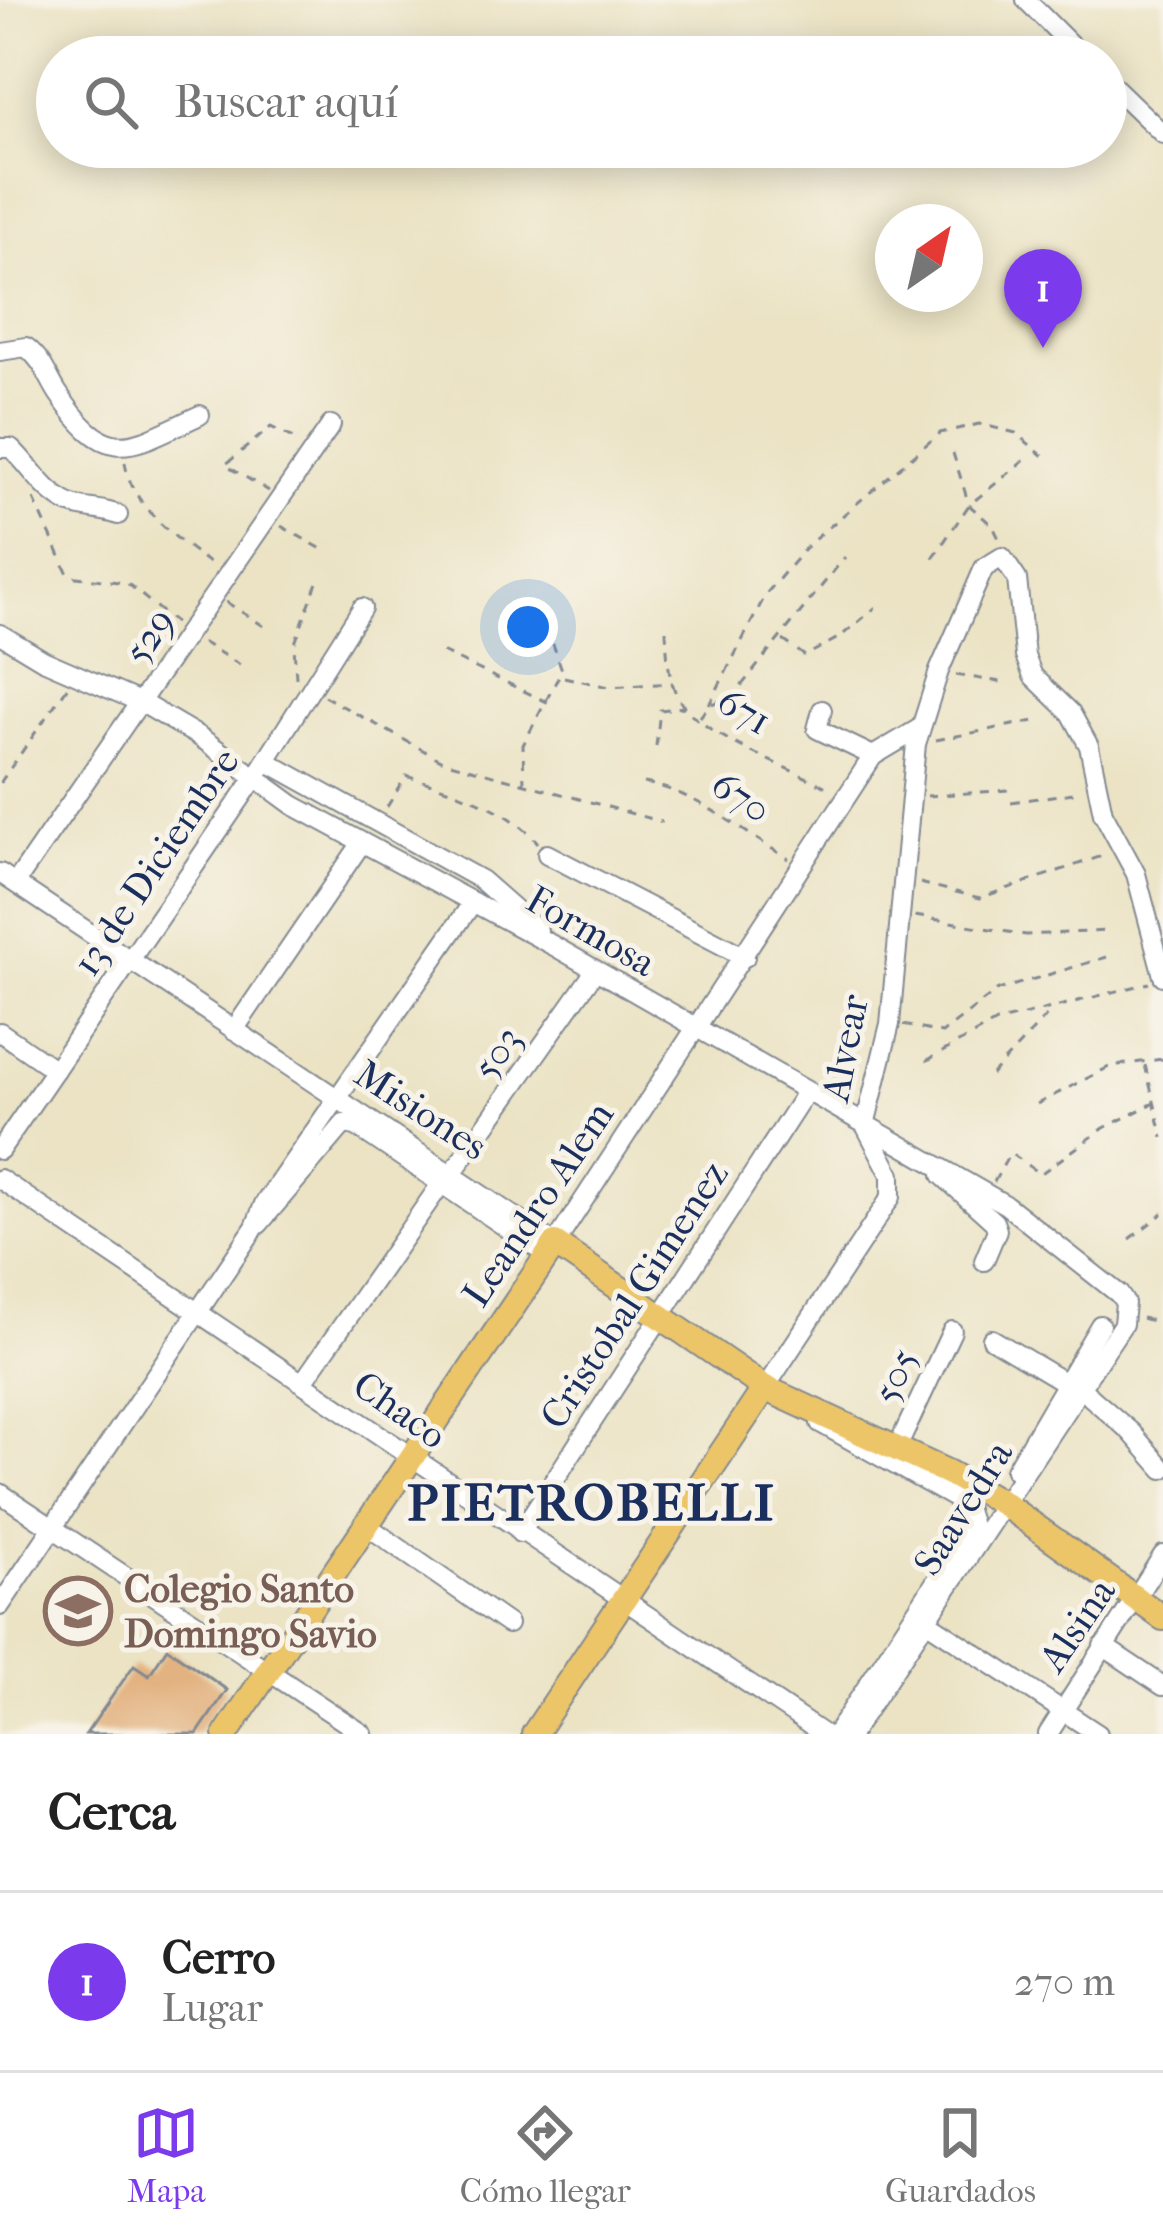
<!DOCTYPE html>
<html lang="es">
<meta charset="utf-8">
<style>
:root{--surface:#fff;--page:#f6f6f6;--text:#222;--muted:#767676;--line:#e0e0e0;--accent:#7c3aed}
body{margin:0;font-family:"IM FELL French Canon",serif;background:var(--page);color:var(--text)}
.compass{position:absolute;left:875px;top:204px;width:108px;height:108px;border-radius:50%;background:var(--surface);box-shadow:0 6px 30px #0003;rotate:34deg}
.you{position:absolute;left:528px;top:627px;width:42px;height:42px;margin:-30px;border:9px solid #fff;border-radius:50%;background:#1a73e8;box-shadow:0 0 0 18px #1a73e833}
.badge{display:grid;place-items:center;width:78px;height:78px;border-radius:50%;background:var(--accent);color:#fff;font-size:39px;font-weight:700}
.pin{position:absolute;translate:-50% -99px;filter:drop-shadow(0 3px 6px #0008)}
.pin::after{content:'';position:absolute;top:63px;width:42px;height:36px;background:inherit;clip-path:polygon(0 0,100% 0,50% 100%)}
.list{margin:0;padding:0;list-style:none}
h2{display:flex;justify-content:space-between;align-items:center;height:156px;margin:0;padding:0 48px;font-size:51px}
h2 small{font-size:39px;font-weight:400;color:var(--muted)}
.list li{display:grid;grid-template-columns:78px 1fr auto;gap:36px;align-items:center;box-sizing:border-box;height:180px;padding:0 48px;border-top:3px solid var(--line)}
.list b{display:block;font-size:45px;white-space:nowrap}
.list p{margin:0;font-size:39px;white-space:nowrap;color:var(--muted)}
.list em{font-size:39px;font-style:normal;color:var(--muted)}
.icon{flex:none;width:66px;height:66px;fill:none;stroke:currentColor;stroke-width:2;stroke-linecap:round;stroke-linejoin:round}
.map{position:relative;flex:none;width:1163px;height:1734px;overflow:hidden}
.search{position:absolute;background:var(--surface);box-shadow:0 6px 30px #0003;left:36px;right:36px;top:36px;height:132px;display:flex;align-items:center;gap:30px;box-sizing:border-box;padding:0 42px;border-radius:66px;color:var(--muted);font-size:45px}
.sheet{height:336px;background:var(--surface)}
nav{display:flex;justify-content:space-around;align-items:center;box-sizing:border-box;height:168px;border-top:3px solid var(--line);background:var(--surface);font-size:33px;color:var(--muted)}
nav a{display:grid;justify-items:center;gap:6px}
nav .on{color:var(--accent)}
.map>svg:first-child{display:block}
.building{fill:#e3b281}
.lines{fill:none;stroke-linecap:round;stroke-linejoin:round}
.minor-casing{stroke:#838991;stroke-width:22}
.major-casing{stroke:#838991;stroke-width:28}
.path{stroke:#838991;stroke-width:3;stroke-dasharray:9 9;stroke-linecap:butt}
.minor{stroke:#fff;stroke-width:18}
.major{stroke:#edc569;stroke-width:24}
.labels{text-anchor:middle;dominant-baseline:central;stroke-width:10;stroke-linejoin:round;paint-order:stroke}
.street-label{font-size:39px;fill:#1b2f5e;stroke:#f7f3e8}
.education-label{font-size:39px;font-weight:bold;fill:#785e54;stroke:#f7f3e8;text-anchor:start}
.district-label{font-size:51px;font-weight:bold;letter-spacing:3px;fill:#1b2f5e;stroke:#f7f3e8}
</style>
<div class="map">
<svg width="1163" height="1734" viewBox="0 0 1163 1734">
<rect width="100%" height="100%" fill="#f7f3e8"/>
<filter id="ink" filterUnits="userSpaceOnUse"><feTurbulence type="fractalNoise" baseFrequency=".00833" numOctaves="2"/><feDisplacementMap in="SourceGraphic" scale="24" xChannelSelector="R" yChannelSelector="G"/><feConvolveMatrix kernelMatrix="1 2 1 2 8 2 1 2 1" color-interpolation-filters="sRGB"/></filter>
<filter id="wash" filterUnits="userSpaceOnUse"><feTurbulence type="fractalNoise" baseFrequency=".004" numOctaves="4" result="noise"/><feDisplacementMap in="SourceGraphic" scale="48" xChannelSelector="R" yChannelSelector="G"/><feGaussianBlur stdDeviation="2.7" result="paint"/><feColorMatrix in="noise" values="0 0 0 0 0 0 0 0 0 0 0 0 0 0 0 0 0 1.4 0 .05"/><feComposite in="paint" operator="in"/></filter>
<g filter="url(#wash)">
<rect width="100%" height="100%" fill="#ebe3c4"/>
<g id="blocks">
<polygon class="building" points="167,1648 227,1690 197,1734 86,1734 134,1665 149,1675"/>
</g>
</g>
<g filter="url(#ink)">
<use href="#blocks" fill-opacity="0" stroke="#838991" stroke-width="3"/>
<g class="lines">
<defs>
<g id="minor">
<polyline points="1026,0 1083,57"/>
<polyline points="1106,79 1163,134"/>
<path d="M0,351l26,-4c16,12 22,30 32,46 51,77 72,54 142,22"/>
<path d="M0,448h11c20,19 33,44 59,56 14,6 32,4 48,11"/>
<polyline points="0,634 43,660 142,703 200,737 293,805 554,946 1006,1205 1119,1294 1125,1303 1123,1324 851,1734"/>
<polyline points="822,710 817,729 873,756"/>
<polyline points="266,761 481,880 538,930"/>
<polyline points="547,854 745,957"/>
<polyline points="0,873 555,1244 873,756 920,728"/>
<polyline points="16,882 331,425"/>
<polyline points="234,1030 361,844"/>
<polyline points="0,1032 55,1070"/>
<polyline points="0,1150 256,776 362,608"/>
<polyline points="453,1172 595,971"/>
<polyline points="942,1175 994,1222 997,1230 984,1261"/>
<polyline points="0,1179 823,1734"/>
<polyline points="259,1224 344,1124 356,1126 547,1255"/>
<polyline points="992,1339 1064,1382"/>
<polyline points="303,1382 441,1184"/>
<polyline points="1079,1387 1131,1432 1163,1469"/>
<polyline points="765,1388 891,1197 891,1175 865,1125 890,1024 916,744 939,671 984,568 1002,557 1017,579 1025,656 1033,676 1071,713 1089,746 1103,813 1136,874 1163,976"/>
<polyline points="820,1423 965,1504 972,1526 836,1734"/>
<polyline points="897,1448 952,1331"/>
<polyline points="1015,1470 1100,1325"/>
<polyline points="0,1493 363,1734"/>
<polyline points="366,1525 508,1624"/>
<polyline points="520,1533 805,1094"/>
<polyline points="0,1606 255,1227 264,1204 473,902"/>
<polyline points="929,1623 1098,1734"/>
<polyline points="1103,1646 1163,1686"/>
<polyline points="1048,1734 1163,1555"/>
</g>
<g id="major">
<polyline points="226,1734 555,1244 765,1388 949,1473 1004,1504 1163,1618"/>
<polyline points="534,1734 765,1388"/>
</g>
</defs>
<use href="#minor" class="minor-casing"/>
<use href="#major" class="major-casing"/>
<g class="path">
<polyline points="953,453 969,505 993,526 1001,543"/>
<path d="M125,462c6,46 53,77 88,104"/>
<polyline points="269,491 225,465 271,427 297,440"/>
<polyline points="34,499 69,576 127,583 175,623"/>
<polyline points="281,526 327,552"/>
<polyline points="933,558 969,505 1025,460"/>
<polyline points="226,602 270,630"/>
<path d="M666,630c1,24 2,55 16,74 26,35 111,65 150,86"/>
<polyline points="783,640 805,656 840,637 875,608"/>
<polyline points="202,642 240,665"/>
<polyline points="442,652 549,703"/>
<polyline points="956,675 1007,683"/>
<polyline points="564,677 609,687 673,683"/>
<polyline points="296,678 294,646 319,577"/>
<polyline points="324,696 443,761 662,822"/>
<polyline points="709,705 766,594 808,545 940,433 979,424 1016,433 1043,456"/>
<polyline points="700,717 709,705 733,696 845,557"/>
<polyline points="936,740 1034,721"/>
<polyline points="656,746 660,710 684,707"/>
<polyline points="0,783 68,686"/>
<path d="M644,783c53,9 98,49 145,76"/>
<polyline points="524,785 523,745 562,670 553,644"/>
<polyline points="927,796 1009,790"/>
<polyline points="1011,802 1080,792"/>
<path d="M387,807l19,-31c43,13 104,31 132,67"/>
<polyline points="920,883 980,898 1105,855"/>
<polyline points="915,916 1026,935 1109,931"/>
<polyline points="903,1025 942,1033 998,990 1107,957"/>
<polyline points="926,1061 996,1022 1149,983"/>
<polyline points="1145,1065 1163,1138"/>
<polyline points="991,1075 1051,1011"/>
<polyline points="1037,1104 1111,1066 1163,1059"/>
<polyline points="994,1182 1010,1153 1040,1174 1104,1128 1154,1103"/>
<polyline points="1130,1239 1163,1213"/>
<polyline points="1142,1318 1163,1324"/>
</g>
<use href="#minor" class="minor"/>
<use href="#major" class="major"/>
</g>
</g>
<defs>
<symbol id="school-ring" viewBox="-11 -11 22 22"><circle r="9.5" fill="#f7f3e8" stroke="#8d6e63" stroke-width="1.5"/><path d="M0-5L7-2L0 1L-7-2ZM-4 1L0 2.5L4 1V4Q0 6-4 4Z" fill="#8d6e63"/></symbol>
</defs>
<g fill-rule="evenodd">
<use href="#school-ring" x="40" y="1573" width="76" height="76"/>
</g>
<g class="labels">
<g class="street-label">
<text transform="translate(149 636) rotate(-55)">529</text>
<text transform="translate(744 711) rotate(30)">671</text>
<text transform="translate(741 797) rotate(33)">670</text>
<text transform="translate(156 862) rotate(-56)">13 de Diciembre</text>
<text transform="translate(591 931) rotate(30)">Formosa</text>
<text transform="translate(845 1048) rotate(-79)">Alvear</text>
<text transform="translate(497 1053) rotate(-55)">503</text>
<text transform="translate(421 1110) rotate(33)">Misiones</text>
<text transform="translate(538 1204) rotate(-56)">Leandro Alem</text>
<text transform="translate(634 1295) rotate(-57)">Cristobal Gimenez</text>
<text transform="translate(895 1376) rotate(-65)">505</text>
<text transform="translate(400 1410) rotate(35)">Chaco</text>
<text transform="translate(963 1508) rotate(-58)">Saavedra</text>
<text transform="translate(1077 1625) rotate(-56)">Alsina</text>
</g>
<g class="education-label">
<text x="124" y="1589">Colegio Santo<tspan x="124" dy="45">Domingo Savio</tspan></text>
</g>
<g class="district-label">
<text x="592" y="1503">PIETROBELLI</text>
</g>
</g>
</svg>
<svg class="compass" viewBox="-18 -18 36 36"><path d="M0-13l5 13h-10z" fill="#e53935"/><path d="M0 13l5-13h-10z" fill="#767676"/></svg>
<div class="you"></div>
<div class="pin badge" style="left:1043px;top:348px">1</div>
<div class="search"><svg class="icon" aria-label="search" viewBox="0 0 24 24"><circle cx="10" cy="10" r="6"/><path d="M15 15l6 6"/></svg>Buscar aquí</div>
</div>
<section class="sheet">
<h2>Cerca<small></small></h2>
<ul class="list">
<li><span class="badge">1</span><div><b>Cerro</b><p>Lugar</p></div><em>270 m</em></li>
</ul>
</section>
<nav>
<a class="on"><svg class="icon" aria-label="map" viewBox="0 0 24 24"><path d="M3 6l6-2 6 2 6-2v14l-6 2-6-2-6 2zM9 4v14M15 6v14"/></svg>Mapa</a>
<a><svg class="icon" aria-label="directions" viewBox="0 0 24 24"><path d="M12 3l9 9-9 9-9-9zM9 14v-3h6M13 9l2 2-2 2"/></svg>Cómo llegar</a>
<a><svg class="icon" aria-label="saved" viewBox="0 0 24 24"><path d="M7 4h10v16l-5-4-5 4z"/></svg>Guardados</a>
</nav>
